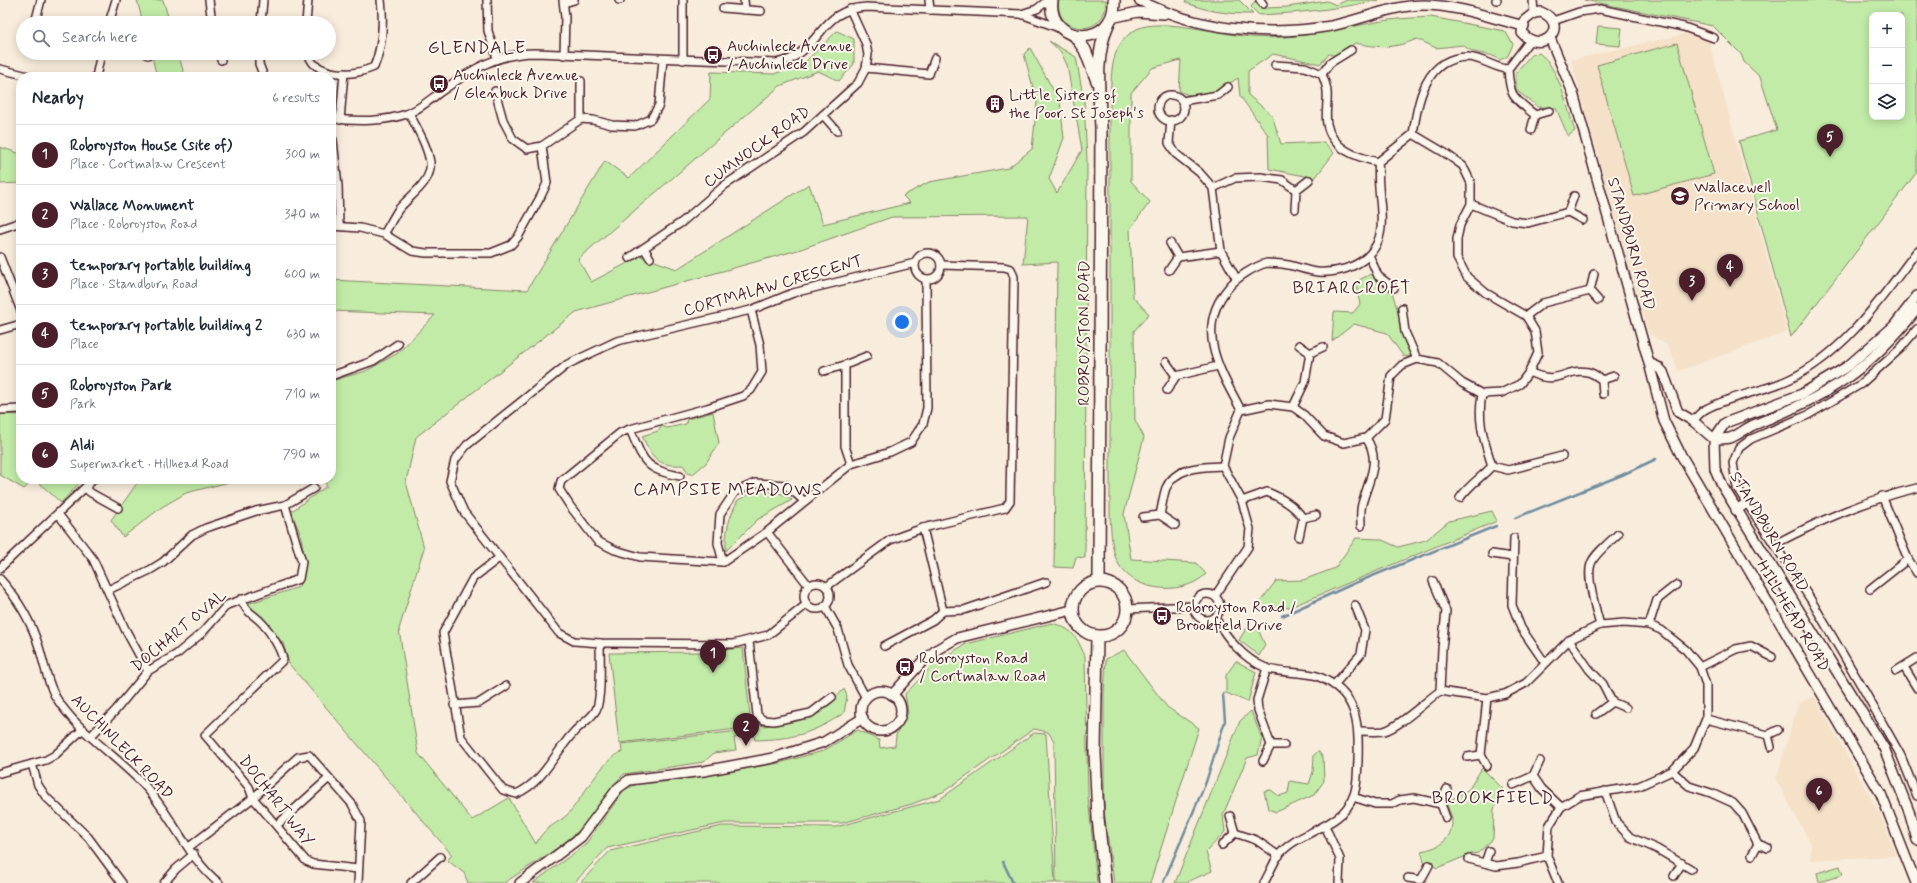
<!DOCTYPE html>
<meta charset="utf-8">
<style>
:root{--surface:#fff;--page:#f6f6f7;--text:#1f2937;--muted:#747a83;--line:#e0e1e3;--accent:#4a1f2b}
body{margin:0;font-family:Mynerve,sans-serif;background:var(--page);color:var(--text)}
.controls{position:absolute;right:12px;top:12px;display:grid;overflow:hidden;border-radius:8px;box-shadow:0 2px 10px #0003}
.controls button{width:36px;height:36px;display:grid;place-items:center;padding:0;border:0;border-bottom:1px solid var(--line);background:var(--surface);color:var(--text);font:20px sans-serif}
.you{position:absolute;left:902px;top:322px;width:14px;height:14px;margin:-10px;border:3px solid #fff;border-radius:50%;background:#1a73e8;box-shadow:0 0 0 6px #1a73e833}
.badge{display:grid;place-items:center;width:26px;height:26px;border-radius:50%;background:var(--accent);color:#fff;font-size:13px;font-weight:700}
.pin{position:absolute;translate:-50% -33px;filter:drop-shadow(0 1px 2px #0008)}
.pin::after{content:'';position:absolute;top:21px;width:14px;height:12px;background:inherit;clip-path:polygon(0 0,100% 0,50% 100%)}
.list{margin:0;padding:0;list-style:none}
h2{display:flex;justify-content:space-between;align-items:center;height:52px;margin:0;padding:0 16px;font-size:17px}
h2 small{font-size:13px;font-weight:400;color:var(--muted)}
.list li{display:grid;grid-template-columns:26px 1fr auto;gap:12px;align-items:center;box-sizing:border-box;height:60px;padding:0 16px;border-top:1px solid var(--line)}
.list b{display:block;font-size:15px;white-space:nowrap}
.list p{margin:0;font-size:13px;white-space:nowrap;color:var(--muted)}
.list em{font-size:13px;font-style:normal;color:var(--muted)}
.icon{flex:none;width:22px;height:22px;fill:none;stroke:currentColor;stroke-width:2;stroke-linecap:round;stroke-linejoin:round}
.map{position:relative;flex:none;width:1917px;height:883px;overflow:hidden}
.search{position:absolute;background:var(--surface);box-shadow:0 2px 10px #0003;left:16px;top:16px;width:320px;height:44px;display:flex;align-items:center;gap:10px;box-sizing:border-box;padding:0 14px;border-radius:22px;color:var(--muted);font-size:15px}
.panel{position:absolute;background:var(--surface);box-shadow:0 2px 10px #0003;left:16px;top:72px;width:320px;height:412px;border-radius:16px}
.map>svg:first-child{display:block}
.built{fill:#f4e1c8}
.green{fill:#c1eba7;stroke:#868569;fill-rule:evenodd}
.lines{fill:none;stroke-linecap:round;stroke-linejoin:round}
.stream{stroke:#708c9e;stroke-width:2.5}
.minor-casing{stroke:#4a1f2b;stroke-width:10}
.tertiary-casing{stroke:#4a1f2b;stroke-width:12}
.secondary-casing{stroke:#4a1f2b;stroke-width:14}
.minor{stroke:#fbf7ec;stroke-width:7}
.tertiary{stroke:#fbf7ec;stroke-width:9}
.secondary{stroke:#fbf7ec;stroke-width:11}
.labels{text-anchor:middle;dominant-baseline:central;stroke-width:4;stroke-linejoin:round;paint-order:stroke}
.poi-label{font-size:16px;fill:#4a1f2b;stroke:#fbf7ec;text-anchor:start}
.street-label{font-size:16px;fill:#4a1f2b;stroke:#fbf7ec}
.quarter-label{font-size:18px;letter-spacing:1px;fill:#4a1f2b;stroke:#fbf7ec}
</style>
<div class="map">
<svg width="1917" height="883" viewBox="0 0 1917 883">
<rect width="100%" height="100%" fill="#f8eddc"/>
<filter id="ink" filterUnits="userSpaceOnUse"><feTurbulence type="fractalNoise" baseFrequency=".025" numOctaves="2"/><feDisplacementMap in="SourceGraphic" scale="8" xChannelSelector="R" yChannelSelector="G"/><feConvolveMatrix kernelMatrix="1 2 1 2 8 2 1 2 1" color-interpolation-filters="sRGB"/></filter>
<g filter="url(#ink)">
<g class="built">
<polygon points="1706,29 1787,332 1679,371 1667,345 1649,334 1571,60"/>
<polygon points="1814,696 1881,816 1896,856 1810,860 1811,844 1776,780 1798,704"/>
</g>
<g class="green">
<polygon points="137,0 163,0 170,23 143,23"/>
<path d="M1059,0h47c1,40 -53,34 -47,0z"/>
<path d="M1186,0h53l14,14c-25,0 -46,-2 -68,-12z"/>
<path d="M1347,0h32c-41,9 -79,13 -120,15l-8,-8 4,-6 11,7 21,-1 40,-6 9,4z"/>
<path d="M1584,0h333v172l-126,165 -52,-196 38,-11 -17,-53 -16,-15 -3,-8 -28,-28zM1872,15h30v102h-30z"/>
<path d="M1431,17l74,14 8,13 -5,12 -8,4c-14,-10 -22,-2 -37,-15l-27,3 -19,-9c-24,10 -37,9 -62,4l-19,13 -7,-2 -9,10 -47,-10 -25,17v24l24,20 9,29 43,-2 10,11 -19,25 -46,-9 -1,-34 -28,-39 -2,-18c-19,12 -38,25 -59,13l2,-31 -29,8 -21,25v88l19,21 -20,27 3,68 16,17 -15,17 1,89 9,17 -20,77 7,45 65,4 10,11c-24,24 -80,18 -91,-18 -4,-13 -4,-28 -5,-40v-415c2,-28 -1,-57 27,-72 23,-12 87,6 114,8 47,4 92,-10 138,-17 14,-2 28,-2 42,-3z"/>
<polygon points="1598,26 1622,28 1620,46 1596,44"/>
<path d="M837,31l17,8v25l-15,17 -21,-10 -38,15 -202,173 13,23 50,-26 36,13 132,-85 14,40 87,-21 -7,-7 26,-14 79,-14 24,-19 5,-47 -13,-48 6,-6 30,54 4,36 -15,41 8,14 25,-43 -15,-85 -6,-13 -12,-11 27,16 8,44 3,59 -2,398 -9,-1 -3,11 -19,-1 3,-305 -34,2 5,-48 -136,1 -94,33 -222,62 -160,125 -10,45 18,66 -25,81 19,124 54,67 37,-22 27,46c9,-18 17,-17 31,-29 13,-13 38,-60 55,-63l-1,-8 119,-13 2,5 -8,2 2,12 -22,3 -10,9 -80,12 -7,7 -36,48 -22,18 -55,36h-36l-4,-10 -17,-13 5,-5 -163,-191 -6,-21 -36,-39 52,-17c6,-25 7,-54 -10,-74l38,-27 -4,-7h8v-98l35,-10 32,-18 37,-38 -104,-4v-31l196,10 78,-129 24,17 81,-79 1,-27 63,2 30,-11z"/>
<polygon points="1677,43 1714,174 1634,196 1597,65"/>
<polygon points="151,53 178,53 185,77 157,77"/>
<path d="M1539,53c20,14 28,55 36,78l-7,5 -12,-28 -18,-1 -22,-17v-18l15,-17z"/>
<polygon points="0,147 21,154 21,183 0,184"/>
<polygon points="1371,274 1392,292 1412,357 1403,356 1387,333 1354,324 1332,341 1334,312 1353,313 1360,304 1355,282"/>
<path d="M713,412l6,31 -13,20 -13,11h-4l-6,-9c-26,2 -31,-8 -41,-29l16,-5 4,-5 5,2 19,-4 1,-5z"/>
<polygon points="4,414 21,415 21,479 35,479 24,489 0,475 0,415"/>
<polygon points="35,479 83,479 61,503"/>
<polygon points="140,479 241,479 186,493 162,507 123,537 111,520"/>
<path d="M759,490l24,4 9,6 -35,20 -31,31c-1,-19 3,-34 12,-51z"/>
<polygon points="1492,511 1497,521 1293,606 1270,612 1256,607 1276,581 1303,580 1335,568 1356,538 1380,539 1398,547 1426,540 1449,521"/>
<path d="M1052,623c21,6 24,13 33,33l3,141 9,86h-41l-2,-142 -6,-9 -14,-3 -91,63 -31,12 -70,19h-117l-118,25 -33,35h-41l52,-38 39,-55 13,-6 37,-3 105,-18 44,-12 35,-21 21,10 1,8 15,-2 1,-11 12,-22 -3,-19 32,-33 29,-17z"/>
<polygon points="1246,629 1258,629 1265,645 1259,656 1239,640"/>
<path d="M743,648l7,68 7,7 7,3 33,-5 25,-9 22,-23 3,7 -3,17c-32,21 -51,26 -89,27l-2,-6 -4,1 -3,-7 -127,15 -10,-90 95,-1z"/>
<polygon points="1124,650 1167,707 1199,728 1150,883 1114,883 1104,811 1104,695 1106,659"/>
<polygon points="1236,661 1256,672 1248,702 1226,693 1226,675"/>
<polygon points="1251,711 1262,738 1258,755 1247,758 1223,815 1225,832 1206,852 1212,871 1189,881 1188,883 1175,883 1240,721"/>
<polygon points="1034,733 1046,734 1055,883 580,883 610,851 722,826 836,827 940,799"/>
<polygon points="1318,751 1323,757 1324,781 1314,795 1276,812 1268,809 1264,791 1271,790 1279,796 1288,793 1290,781 1309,784 1313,772 1314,755"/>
<path d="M1482,768l21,21 -9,20 -1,30 -15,14 -7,1 -34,14 -13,-7 -3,-10c17,-3 31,-10 31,-30 0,-5 -4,-13 -6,-18l23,-14z"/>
<polygon points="1840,866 1843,875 1819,882 1817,873"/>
</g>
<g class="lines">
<g class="stream">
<polyline points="1515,518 1622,475 1656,459"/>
<polyline points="1282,616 1355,583 1496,526"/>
<polyline points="1003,862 1013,883"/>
<polyline points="1163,883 1206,782 1225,721 1223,694"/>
</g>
<defs>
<g id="minor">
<polyline points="209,0 212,23"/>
<polyline points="487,0 488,31 497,58"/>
<polyline points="563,0 565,17 564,55"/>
<polyline points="619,0 620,0"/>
<polyline points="744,0 745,10"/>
<polyline points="929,0 930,10"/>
<polyline points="1260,0 1263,4"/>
<polyline points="1496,0 1497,0"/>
<polyline points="1533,0 1534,13"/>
<polyline points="564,3 574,0"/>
<polyline points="723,8 761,11"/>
<polyline points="1021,14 1062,29"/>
<polyline points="1553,21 1579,12 1600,9 1684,27 1714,38"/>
<polyline points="35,23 41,0"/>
<polyline points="109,23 116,0"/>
<polyline points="261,23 263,0"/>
<polyline points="306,23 308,0"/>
<polyline points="146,53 148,55"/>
<polyline points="219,53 221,60"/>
<polyline points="259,53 259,64 264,77"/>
<path d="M308,53c1,3 3,8 6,11 16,13 42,11 60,3 9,-22 10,-43 7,-67"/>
<polyline points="683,60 683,0"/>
<path d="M1275,65l30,2 17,7c2,6 5,12 5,18 1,10 -2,22 0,32 5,25 29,33 51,38"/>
<polyline points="866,68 929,74 935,58"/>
<polyline points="0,69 32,77"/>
<path d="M1508,69c2,29 5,28 27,46"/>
<polyline points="1322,74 1330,63 1351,50"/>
<polyline points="96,77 101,53"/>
<polyline points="581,81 581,119"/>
<polyline points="495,91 503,120 513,139 527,149 542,146 581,119 593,120 612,125 635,126 651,119 659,105 663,59"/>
<circle cx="1171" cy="108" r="13"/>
<polyline points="1182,101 1218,95 1228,87"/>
<polyline points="823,115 837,131"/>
<path d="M331,118c24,4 55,4 78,-5 12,-5 23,-15 33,-22 30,-22 56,-38 94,-38l240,10c6,-2 13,-2 18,-6 30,-18 29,-47 72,-50l155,7 16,-5 11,-9"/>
<polyline points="340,120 344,73"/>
<polyline points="1171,120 1169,143 1176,154 1199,172 1213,188 1221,251 1236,278"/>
<polyline points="1531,130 1535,115 1549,111"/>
<polyline points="333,140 338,186 339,226"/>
<polyline points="1213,188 1235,178 1260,177 1282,180 1296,190"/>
<polyline points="1574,196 1568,212 1583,220"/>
<polyline points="1471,204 1512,221 1528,223 1568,212"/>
<polyline points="1295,209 1296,190 1309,180"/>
<polyline points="331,226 360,228 384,234 412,251 426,253 491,253 511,245 518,237 541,196 547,183 542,146"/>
<polyline points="0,229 21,222"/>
<path d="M384,234c5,-8 9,-16 14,-24 11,-14 35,-28 32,-48 -3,-17 -13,-34 -21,-49"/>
<polyline points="644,248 650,258"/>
<circle cx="928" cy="266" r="13"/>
<polyline points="1369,255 1378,276 1394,288"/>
<polyline points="0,257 21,311"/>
<polyline points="1178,257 1221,251"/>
<polyline points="629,258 682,222 725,185 804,132 858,83 866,68 868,55 866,44 850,9"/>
<polyline points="1169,270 1178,257 1170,243"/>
<polyline points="1594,274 1590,291 1598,300"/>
<polyline points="1402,308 1405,332 1417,359"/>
<polyline points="751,310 760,345 762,372 751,390 743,396 707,408 630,429 620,433 561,481 559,489 570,506 597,541 615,550 640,557 723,562 767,532 851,464 890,452 911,442 923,424 927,408 926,279"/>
<polyline points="1526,316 1543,303 1590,291"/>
<polyline points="1917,329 1900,349 1861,384 1808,415 1751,439 1739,448 1733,463 1737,488 1811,600 1865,692 1901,756 1917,796"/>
<polyline points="0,330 21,324"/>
<polyline points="1299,345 1310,353 1323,347"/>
<polyline points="1166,362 1176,376 1167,390"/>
<polyline points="845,365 845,446 851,464"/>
<polyline points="824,371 845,365 867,356"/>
<path d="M1529,372c31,15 36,-5 59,0 5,1 10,5 14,8"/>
<polyline points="331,376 373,361 398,344"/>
<polyline points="1176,376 1218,366"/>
<path d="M1482,394c-5,29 2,45 10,72"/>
<polyline points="1603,394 1602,380 1614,376"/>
<polyline points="1293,407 1305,382 1310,353"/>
<polyline points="0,410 21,409"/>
<polyline points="1241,410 1269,404 1293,407 1304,415 1324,436 1344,443 1366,438 1385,419 1391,376 1402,365 1417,359 1438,363 1462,383 1482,394 1501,393 1520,384 1529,372 1538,353 1535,331 1526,316 1486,293 1467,277 1457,258 1457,239 1460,225 1471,204 1471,183 1463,166 1445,153 1413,134"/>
<path d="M1693,421c4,-4 8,-10 13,-12 26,-14 57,-17 84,-30 55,-27 91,-80 127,-128"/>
<path d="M630,429c13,31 14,41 50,47"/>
<polyline points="85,488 91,493 118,508"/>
<polyline points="1882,496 1908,559 1917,573"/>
<path d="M1460,498c9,-13 22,-21 32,-32l16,4 54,-14"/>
<path d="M1242,501l25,-9c15,6 27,13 36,26"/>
<polyline points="58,514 93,559 125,629 148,671"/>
<path d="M1160,515c2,-8 3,-19 6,-27 10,-22 36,-21 57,-22"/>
<polyline points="1143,517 1160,515 1175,525"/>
<path d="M1361,526c0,-7 -1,-15 1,-22 6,-23 20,-43 4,-66"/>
<polyline points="923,528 943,611"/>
<polyline points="767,532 809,586"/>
<polyline points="1299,537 1303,518 1316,515"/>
<polyline points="1514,538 1512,605 1521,628 1545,663"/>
<path d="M1775,544c46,-24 91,-44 142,-56"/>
<polyline points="1492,554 1512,557"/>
<path d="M499,558l-26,20 -30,55 18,104 42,53 13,4c28,-12 39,-42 58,-62 6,-7 18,-14 22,-22 6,-11 4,-52 4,-67"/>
<polyline points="723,562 718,543 720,514 735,492 755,483 786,485 804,501"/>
<polyline points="0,568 94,479"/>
<path d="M0,579c18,20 31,42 39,68 5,16 8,34 16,49 22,36 61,59 90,90 26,28 45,75 74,97"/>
<polyline points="1433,581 1446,611 1442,649 1440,691"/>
<circle cx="817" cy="596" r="13"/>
<polyline points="826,587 890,540 923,528 1005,508 1010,501 1014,277 1011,269 1004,267 941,265"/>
<polyline points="1870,589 1908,559"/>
<polyline points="108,590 150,570 163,562 192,535 206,528 256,511 285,505 314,488"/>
<circle cx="1207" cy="607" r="13"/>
<path d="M1215,596l33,-49 2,-18 -8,-28 -19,-35 6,-28 12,-28c-22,-41 -47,-82 -12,-123 7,-9 26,-21 38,-24 5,0 11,1 15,1 12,1 24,7 36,8 18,1 37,-4 50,-16 20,-19 12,-46 11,-69 -1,-8 0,-17 -1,-25l35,-28c5,-33 12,-77 55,-77 15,1 28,12 40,12l22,-29"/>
<path d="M241,599c6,15 12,14 22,25 8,9 18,25 20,36l-78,75 44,52 4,11 53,63 7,3 45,5"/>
<polyline points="807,604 768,635 733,644 600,643 574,641 559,633 464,512 450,481 455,460 467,445 568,364 617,341 751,310 793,293 915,263"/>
<polyline points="825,606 838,629 848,665 866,698"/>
<polyline points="1127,609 1194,606"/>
<path d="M1215,618c13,21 27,40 51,50 15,6 35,3 51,8 41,16 42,47 41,85 -1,11 0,26 -5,36 -12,32 -55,33 -75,59 -5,8 -9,18 -14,27"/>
<path d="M1600,625c-4,-14 -14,-48 -9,-61 3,-10 20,-23 27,-30"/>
<polyline points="1649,625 1657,600 1676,585"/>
<polyline points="1569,640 1589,669 1603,684 1612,702"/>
<polyline points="749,641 757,715 763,720 774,721 811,713 832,697"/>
<polyline points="884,646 933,620 943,611 964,610 1046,582"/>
<polyline points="1700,667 1736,649 1751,646 1772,657"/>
<polyline points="1904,667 1917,688"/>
<polyline points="1267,668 1257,700 1258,710 1271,745"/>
<polyline points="1896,671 1917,658"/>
<polyline points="1334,685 1361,654 1365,630 1355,605"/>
<polyline points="454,705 479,703 506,686"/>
<polyline points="1596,714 1612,702 1626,708"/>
<polyline points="1706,719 1768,735"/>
<path d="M1359,731c8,0 17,1 25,0 14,-3 43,-31 56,-40l47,7 18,-4 21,-11 43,-43 31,-15 24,-2 25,2 12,5 25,20 14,17 6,18v34l-12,29 -22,23 -33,15 -60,10 -18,11 -12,19 -2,30 11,27"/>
<polyline points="91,736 115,711 148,671 177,654 203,632 227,605 299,579 302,562 285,505"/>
<polyline points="1771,747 1768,735 1778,730"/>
<polyline points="1481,755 1487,698"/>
<polyline points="1467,757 1481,755 1487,766"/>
<polyline points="1263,761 1271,745 1284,745"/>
<polyline points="32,764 38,785 46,797 88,837 122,883"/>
<polyline points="1672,771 1689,786 1711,793 1733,803 1742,813 1758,844"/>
<polyline points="0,773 46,760 55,755 83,729"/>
<polyline points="1533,776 1542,789 1561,807"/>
<polyline points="1513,785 1533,776 1540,761"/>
<polyline points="1605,791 1616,822 1630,837 1657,849 1691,869"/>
<polyline points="1353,797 1375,804 1392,804 1400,800 1414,798 1441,804"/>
<polyline points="1446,818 1441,804 1447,789"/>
<polyline points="277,825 329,778"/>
<polyline points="1325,826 1340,859 1339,883"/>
<polyline points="1235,833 1256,840 1279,856"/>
<polyline points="1222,845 1235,833 1230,816"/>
<polyline points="189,847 253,798 298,757 309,755 352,804 361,821 358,883"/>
<polyline points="1752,855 1758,844 1768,848"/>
<polyline points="1469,859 1496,866 1518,863 1547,856"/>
<polyline points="1485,863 1489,851"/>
<polyline points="1674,876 1682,863"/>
<polyline points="1408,878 1421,880 1429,865"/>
<polyline points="164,883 176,869 194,854"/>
<polyline points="411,883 440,857"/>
</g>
<g id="tertiary">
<path d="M1139,0c58,30 127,37 192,26 29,-6 63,-21 92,-21 34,0 68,13 101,21"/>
<path d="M1541,12c30,12 2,45 -19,21l2,-12 10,-8z"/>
<polyline points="1111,18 1138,12 1164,14"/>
<polyline points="1550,38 1573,93 1649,363 1664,421 1681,455 1881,794 1916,883"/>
<polyline points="1649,363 1658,367 1663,372 1678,412 1693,421 1714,439 1715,469 1723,487 1884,748 1910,814 1917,840"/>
<polyline points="1714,439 1725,423 1802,394 1848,366 1894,326 1917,296"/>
<path d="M1714,439c5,0 11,0 16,-1 9,-3 17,-11 26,-14 72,-28 113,-54 161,-115"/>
<polyline points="1736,510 1747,503"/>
<circle cx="881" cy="711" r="20"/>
<polyline points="892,695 921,663 936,650 957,638 1072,610"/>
<polyline points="520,883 581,837 618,788 629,780 704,771 773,758 824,742 863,718"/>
</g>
<g id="secondary">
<path d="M1052,0c-6,46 65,49 62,0"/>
<polyline points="1075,36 1085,50 1097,81"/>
<path d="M1099,581l2,-454c-2,-35 -7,-72 8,-105"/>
<circle cx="1100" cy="609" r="27"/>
<polyline points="1097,636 1095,753 1098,818 1105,883"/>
</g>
</defs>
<use href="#minor" class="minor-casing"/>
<use href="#tertiary" class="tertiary-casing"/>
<use href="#secondary" class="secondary-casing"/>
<use href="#minor" class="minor"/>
<use href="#tertiary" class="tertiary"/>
<use href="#secondary" class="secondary"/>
</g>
</g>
<defs>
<symbol id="bus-disc" viewBox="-11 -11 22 22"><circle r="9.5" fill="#4a1f2b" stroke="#fbf7ec"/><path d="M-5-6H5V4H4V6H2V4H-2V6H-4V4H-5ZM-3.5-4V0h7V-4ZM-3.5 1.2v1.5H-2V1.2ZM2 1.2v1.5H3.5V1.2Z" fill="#fff"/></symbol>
<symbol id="building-disc" viewBox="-11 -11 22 22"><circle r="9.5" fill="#4a1f2b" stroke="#fbf7ec"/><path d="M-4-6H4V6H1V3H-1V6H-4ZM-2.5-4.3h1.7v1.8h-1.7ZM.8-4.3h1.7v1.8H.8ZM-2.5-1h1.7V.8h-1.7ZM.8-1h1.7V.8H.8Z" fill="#fff"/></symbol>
<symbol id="school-disc" viewBox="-11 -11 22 22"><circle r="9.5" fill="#4a1f2b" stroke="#fbf7ec"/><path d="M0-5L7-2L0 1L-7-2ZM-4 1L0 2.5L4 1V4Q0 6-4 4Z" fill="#fff"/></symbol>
</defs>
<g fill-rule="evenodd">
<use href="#bus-disc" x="702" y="44" width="22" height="22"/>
<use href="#bus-disc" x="428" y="73" width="22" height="22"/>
<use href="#building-disc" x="984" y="93" width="22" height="22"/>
<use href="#school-disc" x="1669" y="185" width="22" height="22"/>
<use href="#bus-disc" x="1151" y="605" width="22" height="22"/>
<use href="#bus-disc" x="894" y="656" width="22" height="22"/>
</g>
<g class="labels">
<g class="poi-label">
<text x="727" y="46">Auchinleck Avenue<tspan x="727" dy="18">/ Auchinleck Drive</tspan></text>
<text x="453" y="75">Auchinleck Avenue<tspan x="453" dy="18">/ Glenbuck Drive</tspan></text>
<text x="1009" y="95">Little Sisters of<tspan x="1009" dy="18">the Poor. St Joseph's</tspan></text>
<text x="1694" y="187">Wallacewell<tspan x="1694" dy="18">Primary School</tspan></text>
<text x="1176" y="607">Robroyston Road /<tspan x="1176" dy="18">Brookfield Drive</tspan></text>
<text x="919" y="658">Robroyston Road<tspan x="919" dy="18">/ Cortmalaw Road</tspan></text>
</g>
<g class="street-label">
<text transform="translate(757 147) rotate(-36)">CUMNOCK ROAD</text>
<text transform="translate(1631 244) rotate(74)">STANDBURN ROAD</text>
<text transform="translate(773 286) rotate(-16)">CORTMALAW CRESCENT</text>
<text transform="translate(1084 333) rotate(-90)">ROBROYSTON ROAD</text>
<text transform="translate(1769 532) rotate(59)">STANDBURN ROAD</text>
<text transform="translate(1793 616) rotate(59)">HILLHEAD ROAD</text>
<text transform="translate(179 631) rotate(-40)">DOCHART OVAL</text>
<text transform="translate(122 747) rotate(46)">AUCHINLECK ROAD</text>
<text transform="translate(276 801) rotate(52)">DOCHART WAY</text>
</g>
<g class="quarter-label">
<text x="477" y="48">GLENDALE</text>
<text x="1352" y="288">BRIARCROFT</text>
<text x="728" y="490">CAMPSIE MEADOWS</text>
<text x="1493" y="798">BROOKFIELD</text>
</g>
</g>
</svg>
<div class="controls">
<button>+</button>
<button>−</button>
<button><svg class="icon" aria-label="layers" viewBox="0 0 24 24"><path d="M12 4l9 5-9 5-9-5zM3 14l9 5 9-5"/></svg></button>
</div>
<div class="you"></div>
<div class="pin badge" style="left:713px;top:673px">1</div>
<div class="pin badge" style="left:746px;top:746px">2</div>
<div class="pin badge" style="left:1692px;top:301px">3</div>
<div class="pin badge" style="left:1730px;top:287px">4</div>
<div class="pin badge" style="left:1830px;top:157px">5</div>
<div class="pin badge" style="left:1819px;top:811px">6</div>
<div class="search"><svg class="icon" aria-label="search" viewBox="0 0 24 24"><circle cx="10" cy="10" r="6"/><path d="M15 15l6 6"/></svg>Search here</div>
<section class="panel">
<h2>Nearby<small>6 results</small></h2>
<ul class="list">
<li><span class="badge">1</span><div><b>Robroyston House (site of)</b><p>Place · Cortmalaw Crescent</p></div><em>300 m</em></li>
<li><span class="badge">2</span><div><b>Wallace Monument</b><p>Place · Robroyston Road</p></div><em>340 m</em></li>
<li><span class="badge">3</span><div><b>temporary portable building</b><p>Place · Standburn Road</p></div><em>600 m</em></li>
<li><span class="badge">4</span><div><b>temporary portable building 2</b><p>Place</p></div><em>630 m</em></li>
<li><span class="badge">5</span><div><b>Robroyston Park</b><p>Park</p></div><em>710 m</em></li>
<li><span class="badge">6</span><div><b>Aldi</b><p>Supermarket · Hillhead Road</p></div><em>790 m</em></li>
</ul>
</section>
</div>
